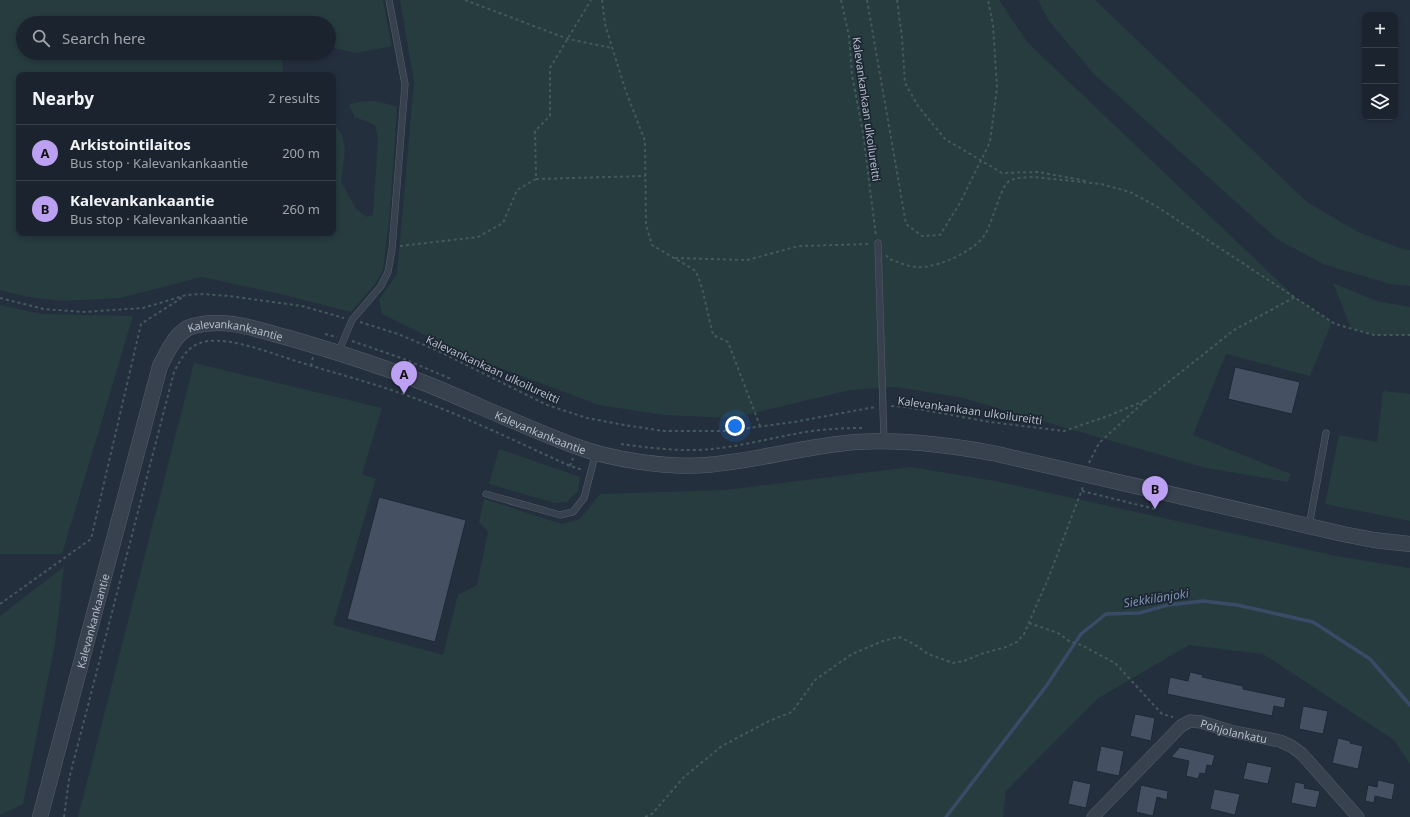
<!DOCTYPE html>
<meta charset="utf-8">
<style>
:root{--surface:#1b232e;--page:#242b36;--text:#f1f3f6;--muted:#a0a4aa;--line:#39404a;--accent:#bca0f2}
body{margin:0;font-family:"Noto Sans",sans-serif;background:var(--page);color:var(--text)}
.controls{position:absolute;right:12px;top:12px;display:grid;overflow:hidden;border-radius:8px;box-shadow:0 2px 6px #0003}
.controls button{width:36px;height:36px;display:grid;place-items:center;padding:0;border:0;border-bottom:1px solid var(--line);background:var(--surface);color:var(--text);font:20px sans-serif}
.you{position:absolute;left:735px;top:426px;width:14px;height:14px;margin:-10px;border:3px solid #fff;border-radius:50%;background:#1a73e8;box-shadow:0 0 0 6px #1a73e833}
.badge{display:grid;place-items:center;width:26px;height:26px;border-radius:50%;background:var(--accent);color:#111;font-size:13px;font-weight:700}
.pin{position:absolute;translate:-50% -33px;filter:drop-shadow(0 1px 2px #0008)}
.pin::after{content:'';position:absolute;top:21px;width:14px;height:12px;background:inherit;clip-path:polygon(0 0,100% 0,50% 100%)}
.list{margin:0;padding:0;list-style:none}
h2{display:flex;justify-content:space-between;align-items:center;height:52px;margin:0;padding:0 16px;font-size:17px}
h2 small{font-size:13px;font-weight:400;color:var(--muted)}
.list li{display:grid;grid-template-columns:26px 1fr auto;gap:12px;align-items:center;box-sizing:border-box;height:56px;padding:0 16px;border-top:1px solid var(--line)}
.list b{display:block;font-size:15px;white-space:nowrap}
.list p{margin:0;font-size:13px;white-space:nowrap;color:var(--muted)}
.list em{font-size:13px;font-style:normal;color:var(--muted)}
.icon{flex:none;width:22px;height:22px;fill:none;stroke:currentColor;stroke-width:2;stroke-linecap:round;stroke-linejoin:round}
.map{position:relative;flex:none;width:1410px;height:817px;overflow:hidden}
.search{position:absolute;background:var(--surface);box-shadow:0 2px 6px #0003;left:16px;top:16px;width:320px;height:44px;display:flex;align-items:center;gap:10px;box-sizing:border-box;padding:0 14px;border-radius:22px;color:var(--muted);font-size:15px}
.panel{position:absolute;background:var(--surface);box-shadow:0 2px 6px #0003;left:16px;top:72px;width:320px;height:164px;border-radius:8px}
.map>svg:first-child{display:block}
.green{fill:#263c3f}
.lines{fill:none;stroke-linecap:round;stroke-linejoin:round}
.stream{stroke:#394c67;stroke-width:3.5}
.building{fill:#455162;stroke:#1f2835}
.service-casing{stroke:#565f6c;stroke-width:7}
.minor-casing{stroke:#565f6c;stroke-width:13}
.tertiary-casing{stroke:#565f6c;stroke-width:16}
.path{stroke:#44595c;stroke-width:2;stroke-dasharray:3 3;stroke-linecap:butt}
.service{stroke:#38414e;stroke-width:6}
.minor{stroke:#38414e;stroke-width:12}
.tertiary{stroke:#38414e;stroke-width:15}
.labels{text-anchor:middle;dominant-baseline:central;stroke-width:3.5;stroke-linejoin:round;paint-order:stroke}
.street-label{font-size:11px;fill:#b4bcc9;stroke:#1d2633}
.water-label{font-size:12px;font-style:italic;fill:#7c92b1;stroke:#1d2633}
</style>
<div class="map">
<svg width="1410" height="817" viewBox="0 0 1410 817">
<rect width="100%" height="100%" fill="#242f3e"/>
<g class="green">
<path d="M0,0h383l9,46 -36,7 -27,-6v-24h-306v30h261l-2,10 2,12h-265v158h314v-110l2,1 7,11 3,14 -4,33 15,27 11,8 6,-2 5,-76 -3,-14 -20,-8 -6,-12c17,-7 31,-4 48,2l-7,105 -7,58 -7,13 -25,29 -71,-18 -78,-17 -82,21 -58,3 -34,-4 -28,-7z"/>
<polygon points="400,0 999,0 1027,42 1295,297 1332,322 1310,376 1226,354 1193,435 1291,474 1288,482 1206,468 959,397 895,387 850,390 733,418 664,415 599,405 468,356 382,314 379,300 397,274 414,82"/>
<polygon points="1038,0 1095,0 1307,202 1358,232 1405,250 1410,250 1410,286 1390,284 1323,264 1277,239 1093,73 1049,21"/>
<polygon points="1333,283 1377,301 1410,307 1410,335 1374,335 1351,328"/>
<polygon points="0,305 42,314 133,316 62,554 0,554"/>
<polygon points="194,363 382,408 362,474 376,479 333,625 443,655 458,595 477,585 488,532 479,522 484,499 562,524 580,519 600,494 725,490 911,467 995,481 1336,556 1410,568 1410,764 1394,740 1263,654 1189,645 1097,699 1006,791 1003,817 78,817"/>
<polygon points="1383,391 1410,394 1410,521 1325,504 1339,435 1377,442"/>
<polygon points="499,449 580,477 578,491 567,502 555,503 489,484"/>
<polygon points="64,567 55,644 23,804 0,815 0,616"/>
</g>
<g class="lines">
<polyline class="stream" points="946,817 1047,685 1081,634 1106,614 1139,613 1168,605 1203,601 1237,605 1313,622 1370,659 1410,705"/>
</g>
<g class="building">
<polygon points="1235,367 1300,382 1292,414 1228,399"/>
<polygon points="379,497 466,520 435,642 347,619"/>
<polygon points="1190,672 1203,675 1202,677 1243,686 1243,689 1286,698 1284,708 1274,706 1272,716 1167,694 1170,677 1188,681"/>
<polygon points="1303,706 1328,711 1323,734 1299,729"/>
<polygon points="1135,714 1155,718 1151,741 1130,736"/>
<polygon points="1338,738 1350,741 1350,743 1363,746 1358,769 1332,763"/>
<polygon points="1101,746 1124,751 1119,776 1096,771"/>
<polygon points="1180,747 1215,755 1212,766 1207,765 1205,774 1200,773 1198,779 1186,776 1189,761 1171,757"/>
<polygon points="1247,762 1272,767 1268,784 1243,779"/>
<polygon points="1073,780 1091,784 1086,808 1068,804"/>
<polygon points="1378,780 1395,784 1392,800 1375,796 1374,803 1365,801 1368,785 1377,787"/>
<polygon points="1295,782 1305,784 1304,788 1320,791 1316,808 1291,803"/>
<polygon points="1141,785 1168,791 1167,800 1157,797 1153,816 1136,812"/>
<polygon points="1214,789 1240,794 1235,815 1210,809"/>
</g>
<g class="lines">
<defs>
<g id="service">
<polyline points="878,243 884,442"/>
<polyline points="338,353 352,320 381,286 388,272 392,249 405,84 389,0"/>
<polyline points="486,494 560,515 573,512 584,498 596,452"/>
<polyline points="1309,526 1326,433"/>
</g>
<g id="minor">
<path id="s1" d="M1093,817l88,-91 9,-5 11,1 29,9 50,10 11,5 11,8 56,63"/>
</g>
<g id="tertiary">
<path id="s2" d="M40,817l120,-451c8,-15 16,-35 33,-40 33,-9 65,4 96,12 48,14 96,29 143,48 48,20 95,42 143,60 37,14 93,22 131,19 50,-4 99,-19 150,-23 47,-3 95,3 141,12l346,80 31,6 36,4"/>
</g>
</defs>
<use href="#service" class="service-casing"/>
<use href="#minor" class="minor-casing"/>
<use href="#tertiary" class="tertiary-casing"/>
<g class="path">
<polyline points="465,0 568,39 612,48"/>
<polyline points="602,0 605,24 625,89 645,141 646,225 652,245 696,271 702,288 713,335 728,342 760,426"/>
<polyline points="841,0 849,36 852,75 863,133 876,236"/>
<polyline points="867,0 906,224 922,236 940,235 960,203 990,142 997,88 993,25 988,0"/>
<polyline points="897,0 902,38 905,83 918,106 945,139 1002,173 1038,172 1087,181"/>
<polyline points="536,179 645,176"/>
<polyline points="400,246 478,237 503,223 517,190 536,179 535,131 550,116 550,68 591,0"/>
<path d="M886,255l3,4c9,3 18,7 27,8 20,2 60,-16 70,-34 7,-15 11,-31 18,-46l5,-6 8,-3 17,-1 67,7 29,8 26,14 179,118 39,11h36"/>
<polyline points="675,258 747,260 799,246 871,244"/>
<polyline points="0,298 44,309 83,312 143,308 186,295 204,294 229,296 302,306 344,318"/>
<polyline points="360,322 398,334 436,350 547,405 587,418 624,425 664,431 726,431 794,422 875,407"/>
<polyline points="325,334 337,337"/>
<polyline points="352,341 404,359 451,379"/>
<polyline points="311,366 313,357"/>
<polyline points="891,406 907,407 990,422 1064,431 1108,416 1146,400"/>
<path d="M621,444c28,4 63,8 91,5 30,-3 59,-11 88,-16 21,-4 43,-5 64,-5"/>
<polyline points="1089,463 1099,443 1146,400 1234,330 1295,297"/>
<polyline points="570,466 573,458"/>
<polyline points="1082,491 1155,509"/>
<polyline points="0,604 91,539 141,324 183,297"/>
<polyline points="1029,623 1058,633 1069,641 1081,645 1115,663 1162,714 1173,717"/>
<path d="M64,817l5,-38 105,-407c8,-15 14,-28 34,-31 26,-3 65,13 91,21 35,11 70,20 104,32 57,20 112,47 167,72l13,4"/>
<polyline points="645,817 652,814 684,777 722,746 769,721 792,712 815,680 852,654 883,641 899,637 914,644 928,654 953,663 964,661 981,654 1006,647 1017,642 1024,634 1048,579 1083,487"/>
</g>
<use href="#service" class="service"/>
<use href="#minor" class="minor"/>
<use href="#tertiary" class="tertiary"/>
</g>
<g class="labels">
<g class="street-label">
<text transform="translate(867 109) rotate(82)">Kalevankankaan ulkoilureitti</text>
<text stroke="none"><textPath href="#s2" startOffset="563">Kalevankankaantie</textPath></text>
<text transform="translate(493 369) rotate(25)">Kalevankankaan ulkoilureitti</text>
<text transform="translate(970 410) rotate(8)">Kalevankankaan ulkoilureitti</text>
<text stroke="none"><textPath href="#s2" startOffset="887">Kalevankankaantie</textPath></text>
<text stroke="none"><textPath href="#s2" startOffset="203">Kalevankankaantie</textPath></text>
<text stroke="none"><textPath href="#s1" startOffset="182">Pohjolankatu</textPath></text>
</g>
<g class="water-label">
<text transform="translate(1156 598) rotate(-9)">Siekkilänjoki</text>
</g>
</g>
</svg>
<div class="controls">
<button>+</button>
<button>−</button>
<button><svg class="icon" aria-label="layers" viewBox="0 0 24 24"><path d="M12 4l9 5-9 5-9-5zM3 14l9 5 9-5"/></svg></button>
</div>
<div class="you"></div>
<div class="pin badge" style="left:404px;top:394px">A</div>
<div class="pin badge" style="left:1155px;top:509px">B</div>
<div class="search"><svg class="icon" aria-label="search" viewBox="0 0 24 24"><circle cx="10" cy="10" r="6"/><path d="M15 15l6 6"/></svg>Search here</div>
<section class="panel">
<h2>Nearby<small>2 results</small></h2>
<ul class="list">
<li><span class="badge">A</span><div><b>Arkistointilaitos</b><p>Bus stop · Kalevankankaantie</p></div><em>200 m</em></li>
<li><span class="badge">B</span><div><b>Kalevankankaantie</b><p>Bus stop · Kalevankankaantie</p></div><em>260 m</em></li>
</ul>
</section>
</div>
